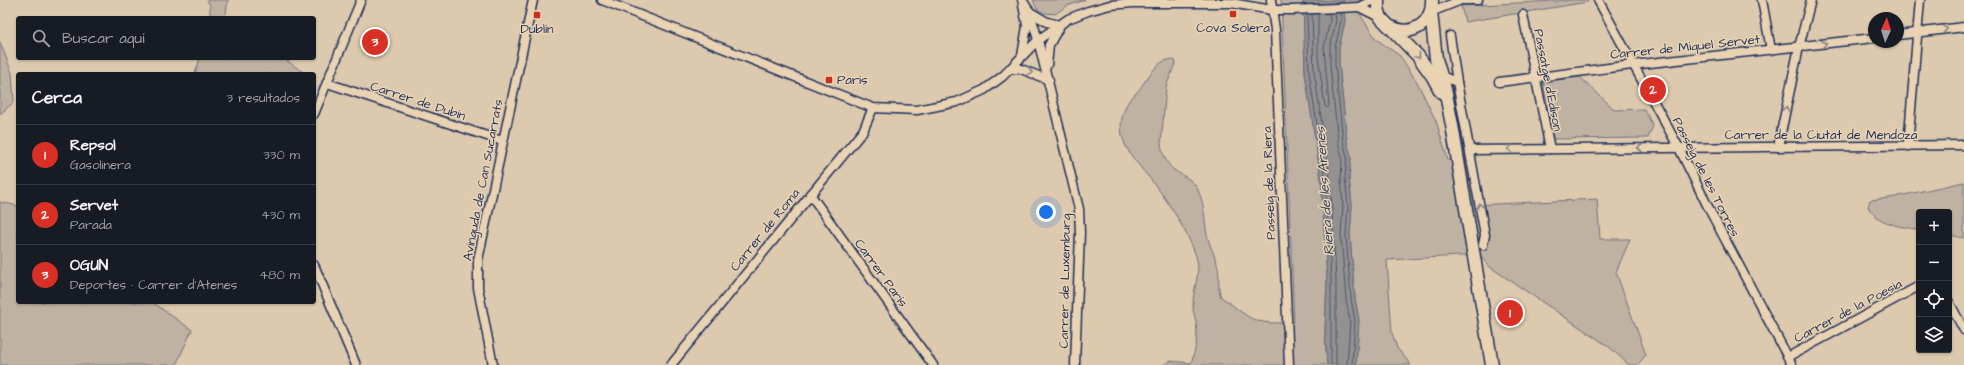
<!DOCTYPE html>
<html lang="es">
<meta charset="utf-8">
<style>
:root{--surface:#171b24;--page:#242831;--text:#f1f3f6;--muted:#9ea1a6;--line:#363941;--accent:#d93025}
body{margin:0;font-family:"Architects Daughter",sans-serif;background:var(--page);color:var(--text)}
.controls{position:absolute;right:12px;bottom:12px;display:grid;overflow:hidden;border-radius:4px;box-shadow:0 1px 3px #0004}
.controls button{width:36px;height:36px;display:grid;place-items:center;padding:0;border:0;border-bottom:1px solid var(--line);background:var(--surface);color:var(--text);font:20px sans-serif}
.compass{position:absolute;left:1868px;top:12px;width:36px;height:36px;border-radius:50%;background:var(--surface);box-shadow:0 1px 3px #0004;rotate:4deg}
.you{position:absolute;left:1046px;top:212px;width:14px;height:14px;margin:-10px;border:3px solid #fff;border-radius:50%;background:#1a73e8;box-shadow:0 0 0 6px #1a73e833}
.badge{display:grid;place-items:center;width:26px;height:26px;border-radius:50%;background:var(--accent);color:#fff;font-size:13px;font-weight:700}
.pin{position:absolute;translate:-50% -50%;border:2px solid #fff;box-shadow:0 1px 4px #0006}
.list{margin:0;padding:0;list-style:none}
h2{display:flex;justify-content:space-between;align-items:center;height:52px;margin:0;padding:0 16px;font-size:17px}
h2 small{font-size:13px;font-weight:400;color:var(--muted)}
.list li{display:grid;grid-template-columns:26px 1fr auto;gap:12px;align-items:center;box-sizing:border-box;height:60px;padding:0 16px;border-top:1px solid var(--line)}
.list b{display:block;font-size:15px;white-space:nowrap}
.list p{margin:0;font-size:13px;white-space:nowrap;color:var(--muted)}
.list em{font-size:13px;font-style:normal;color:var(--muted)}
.icon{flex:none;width:22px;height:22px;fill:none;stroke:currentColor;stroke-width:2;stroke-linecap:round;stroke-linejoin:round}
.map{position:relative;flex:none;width:1964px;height:365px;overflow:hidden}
.search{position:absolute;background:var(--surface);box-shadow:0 1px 3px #0004;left:16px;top:16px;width:300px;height:44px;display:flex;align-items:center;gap:10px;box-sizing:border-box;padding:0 14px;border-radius:4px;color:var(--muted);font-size:15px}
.panel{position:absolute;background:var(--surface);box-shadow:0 1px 3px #0004;left:16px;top:72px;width:300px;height:232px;border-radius:4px}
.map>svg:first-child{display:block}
.green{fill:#c0b2a2;stroke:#6e7080}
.water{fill:#949190;stroke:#646a7c}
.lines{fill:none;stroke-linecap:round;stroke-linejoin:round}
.shore{stroke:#4b5672;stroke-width:1}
.street-casing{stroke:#1b2f5e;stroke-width:11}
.secondary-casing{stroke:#1b2f5e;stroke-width:15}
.street{stroke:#e9d3b2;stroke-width:8}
.secondary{stroke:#e9d3b2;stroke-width:12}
.oneway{stroke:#828188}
.poi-dot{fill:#c8321e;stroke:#e9d3b2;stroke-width:1.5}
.labels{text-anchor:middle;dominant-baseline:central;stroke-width:3;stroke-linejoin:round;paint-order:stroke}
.poi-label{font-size:13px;fill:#1b2f5e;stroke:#e9d3b2}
.street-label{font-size:13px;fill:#1b2f5e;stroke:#e9d3b2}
.water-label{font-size:14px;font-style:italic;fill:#334368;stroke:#e9d3b2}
</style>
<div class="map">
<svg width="1964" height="365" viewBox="0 0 1964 365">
<rect width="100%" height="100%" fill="#ddc9ad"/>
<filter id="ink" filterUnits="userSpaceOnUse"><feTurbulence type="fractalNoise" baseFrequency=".025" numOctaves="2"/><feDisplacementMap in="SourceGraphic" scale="8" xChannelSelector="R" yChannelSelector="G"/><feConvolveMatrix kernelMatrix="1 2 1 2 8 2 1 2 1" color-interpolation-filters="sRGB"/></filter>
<g filter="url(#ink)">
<g class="green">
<polygon points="207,0 228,0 225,18 210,18 210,5"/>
<polygon points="1033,0 1085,0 1067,6 1055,14 1044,13 1037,9"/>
<path d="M1281,0h22l2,73 16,105 6,101 -2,53 2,33h-164l7,-4 21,2c5,-14 7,-27 5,-41 -1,-5 -3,-10 -3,-15 -1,-17 9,-34 3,-51 -8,-23 -26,-52 -41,-71 -18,-24 -45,-44 -29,-79 2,-6 7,-9 11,-14 4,-4 7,-10 11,-15 7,-9 15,-21 28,-16l-10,26 -5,57c6,36 28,26 37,46 7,14 6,30 9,45 2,11 9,21 11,32 2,10 -1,20 3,30 9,5 16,13 26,19 14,9 30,7 47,6z"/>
<polygon points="1343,0 1361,0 1361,16 1376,39 1400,56 1417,82 1436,121 1448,160 1467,159 1475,205 1597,199 1600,239 1630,239 1616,272 1646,355 1637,365 1629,365 1608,346 1490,267 1479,255 1387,260 1392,333 1397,348 1411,365 1356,365 1359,320 1355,299 1350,235 1352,205 1349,178 1351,157 1347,141 1339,64 1339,48 1345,21"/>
<polygon points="1573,0 1587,0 1588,2 1465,22 1461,6"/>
<polygon points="0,42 12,73 14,102 0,114"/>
<polygon points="200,58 283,58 306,74 195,74"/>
<polygon points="1580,77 1615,110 1644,109 1653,126 1648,138 1553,139 1543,82"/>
<path d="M1964,182v56l-15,-3v-23h-30v18c-19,-4 -40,-5 -51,-23l2,-7 20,-2z"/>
<polygon points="0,202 18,206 18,302 152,302 192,330 176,365 0,365"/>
</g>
<polygon class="water" points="1303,0 1343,0 1345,21 1339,48 1339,64 1347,141 1351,157 1349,178 1352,205 1350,235 1355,299 1359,320 1356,365 1327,365 1325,332 1327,279 1321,178 1305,73"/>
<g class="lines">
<g class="shore">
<polyline points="1335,13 1336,21 1330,47 1330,65 1338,142 1342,157 1341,179 1343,205 1341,235 1346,300 1350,321 1347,365"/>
<polyline points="1340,13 1341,21 1335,48 1335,65 1343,141 1347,157 1345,178 1348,205 1346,235 1351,299 1355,321 1352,365"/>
<polyline points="1307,14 1309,72 1325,178 1331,279 1331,365"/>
<polyline points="1312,14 1314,71 1330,178 1336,279 1336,365"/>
<polyline points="1318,14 1318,57 1325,106 1327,108 1329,106 1324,48 1330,20 1329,13"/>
</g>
<defs>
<g id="street">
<polyline points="602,0 873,108 917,110 957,102 984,90 1003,76 1038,40 1068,19 1088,11 1110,5 1133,3 1231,3 1272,10 1292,10 1359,7 1373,0"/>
<polyline points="1022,0 1030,12 1038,40 1079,209 1080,233 1075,365"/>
<polyline points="1271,0 1275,30 1289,365"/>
<polyline points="1455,0 1478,0"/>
<polyline points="1598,0 1679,148 1709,209 1792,365"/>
<polyline points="1762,0 1771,50"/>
<polyline points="1359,7 1381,18"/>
<polyline points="1030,12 1047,22 1060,25"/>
<polyline points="1431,12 1459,1"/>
<polyline points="1523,15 1550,149"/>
<polyline points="1898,35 1964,27"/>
<polyline points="1450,36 1457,82"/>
<polyline points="1022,56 1027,26 1023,5"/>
<polyline points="1047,65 1049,45 1059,27"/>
<polyline points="1009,69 1021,69 1049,80"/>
<polyline points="1441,76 1457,82 1485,235 1483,245"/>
<polyline points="1499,82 1632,65 1874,38"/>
<polyline points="327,83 502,141"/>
<polyline points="314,114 361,0"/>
<polyline points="1908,146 1920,0"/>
<polyline points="1778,147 1799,47 1811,0"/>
<polyline points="1470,150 1964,145"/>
<polyline points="810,194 933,365"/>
<polyline points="314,265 356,365"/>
<polyline points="1949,302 1964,330"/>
<polyline points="1788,357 1919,286"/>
<polyline points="493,365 478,288 478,260 533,0"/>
<polyline points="671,365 863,131 873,108"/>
</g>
<g id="secondary">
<polyline points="1378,0 1378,8 1381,18 1418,56 1433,77 1441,92"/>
<polyline points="1431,12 1436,59 1445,89 1452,125 1492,365"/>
<path d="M1391,27c21,11 42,-4 41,-27"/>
</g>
</defs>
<use href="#street" class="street-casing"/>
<use href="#secondary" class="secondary-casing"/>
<use href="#street" class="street"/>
<use href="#secondary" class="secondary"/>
</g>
<defs><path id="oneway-chevron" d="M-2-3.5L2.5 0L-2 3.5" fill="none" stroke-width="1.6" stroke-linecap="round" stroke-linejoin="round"/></defs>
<g class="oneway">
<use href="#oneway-chevron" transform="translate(1945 29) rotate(-8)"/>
<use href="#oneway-chevron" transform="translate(1824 44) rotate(-7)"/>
<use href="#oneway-chevron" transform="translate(1418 56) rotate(50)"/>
<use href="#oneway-chevron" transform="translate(1030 72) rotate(19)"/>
<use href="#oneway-chevron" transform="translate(1786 109) rotate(-78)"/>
<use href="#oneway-chevron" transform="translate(1640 148) rotate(180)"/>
<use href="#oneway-chevron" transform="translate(1510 149) rotate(179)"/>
<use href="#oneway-chevron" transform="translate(1480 206) rotate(-100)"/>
</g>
</g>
<g class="poi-dot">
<rect x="1229" y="10" width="8" height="8" rx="2"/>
<rect x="533" y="11" width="8" height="8" rx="2"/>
<rect x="825" y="76" width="8" height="8" rx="2"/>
</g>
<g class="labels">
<g class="poi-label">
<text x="1233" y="28">Cova Solera</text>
<text x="537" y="29">Dublín</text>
<text x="837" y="80" text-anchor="start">París</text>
</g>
<g class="street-label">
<text transform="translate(1685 47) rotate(-6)">Carrer de Miquel Servet</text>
<text transform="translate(1548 80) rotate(79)">Passatge d'Edison</text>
<text transform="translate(418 101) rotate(18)">Carrer de Dubín</text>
<text x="1821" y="135">Carrer de la Ciutat de Mendoza</text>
<text transform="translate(1706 177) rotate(63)">Passeig de les Torres</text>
<text transform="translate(483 180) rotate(-79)">Avinguda de Can Sucarrats</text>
<text transform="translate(1269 183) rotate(-92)">Passeig de la Riera</text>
<text transform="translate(765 230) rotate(-51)">Carrer de Roma</text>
<text transform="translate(881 273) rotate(54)">Carrer París</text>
<text transform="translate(1065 281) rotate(-89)">Carrer de Luxemburg</text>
<text transform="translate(1848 311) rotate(-28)">Carrer de la Poesia</text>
</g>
<g class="water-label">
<text transform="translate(1325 191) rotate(-94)">Riera de les Arenes</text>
</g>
</g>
</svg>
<div class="controls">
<button>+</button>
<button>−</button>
<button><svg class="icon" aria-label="locate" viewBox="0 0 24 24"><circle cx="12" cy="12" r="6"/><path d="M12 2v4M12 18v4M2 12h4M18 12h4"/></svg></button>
<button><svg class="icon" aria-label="layers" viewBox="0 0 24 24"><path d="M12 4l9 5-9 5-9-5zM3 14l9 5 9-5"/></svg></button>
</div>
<svg class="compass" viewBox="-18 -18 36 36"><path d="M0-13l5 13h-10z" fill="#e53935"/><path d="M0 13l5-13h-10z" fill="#9ea1a6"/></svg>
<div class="you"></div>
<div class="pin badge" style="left:1510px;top:313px">1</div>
<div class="pin badge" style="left:1653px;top:90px">2</div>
<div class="pin badge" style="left:375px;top:42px">3</div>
<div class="search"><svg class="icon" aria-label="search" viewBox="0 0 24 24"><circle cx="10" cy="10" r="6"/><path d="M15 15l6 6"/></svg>Buscar aquí</div>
<section class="panel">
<h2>Cerca<small>3 resultados</small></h2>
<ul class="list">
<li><span class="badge">1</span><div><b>Repsol</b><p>Gasolinera</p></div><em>330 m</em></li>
<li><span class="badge">2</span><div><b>Servet</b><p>Parada</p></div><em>430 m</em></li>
<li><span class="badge">3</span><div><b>OGUN</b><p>Deportes · Carrer d'Atenes</p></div><em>480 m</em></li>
</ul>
</section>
</div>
